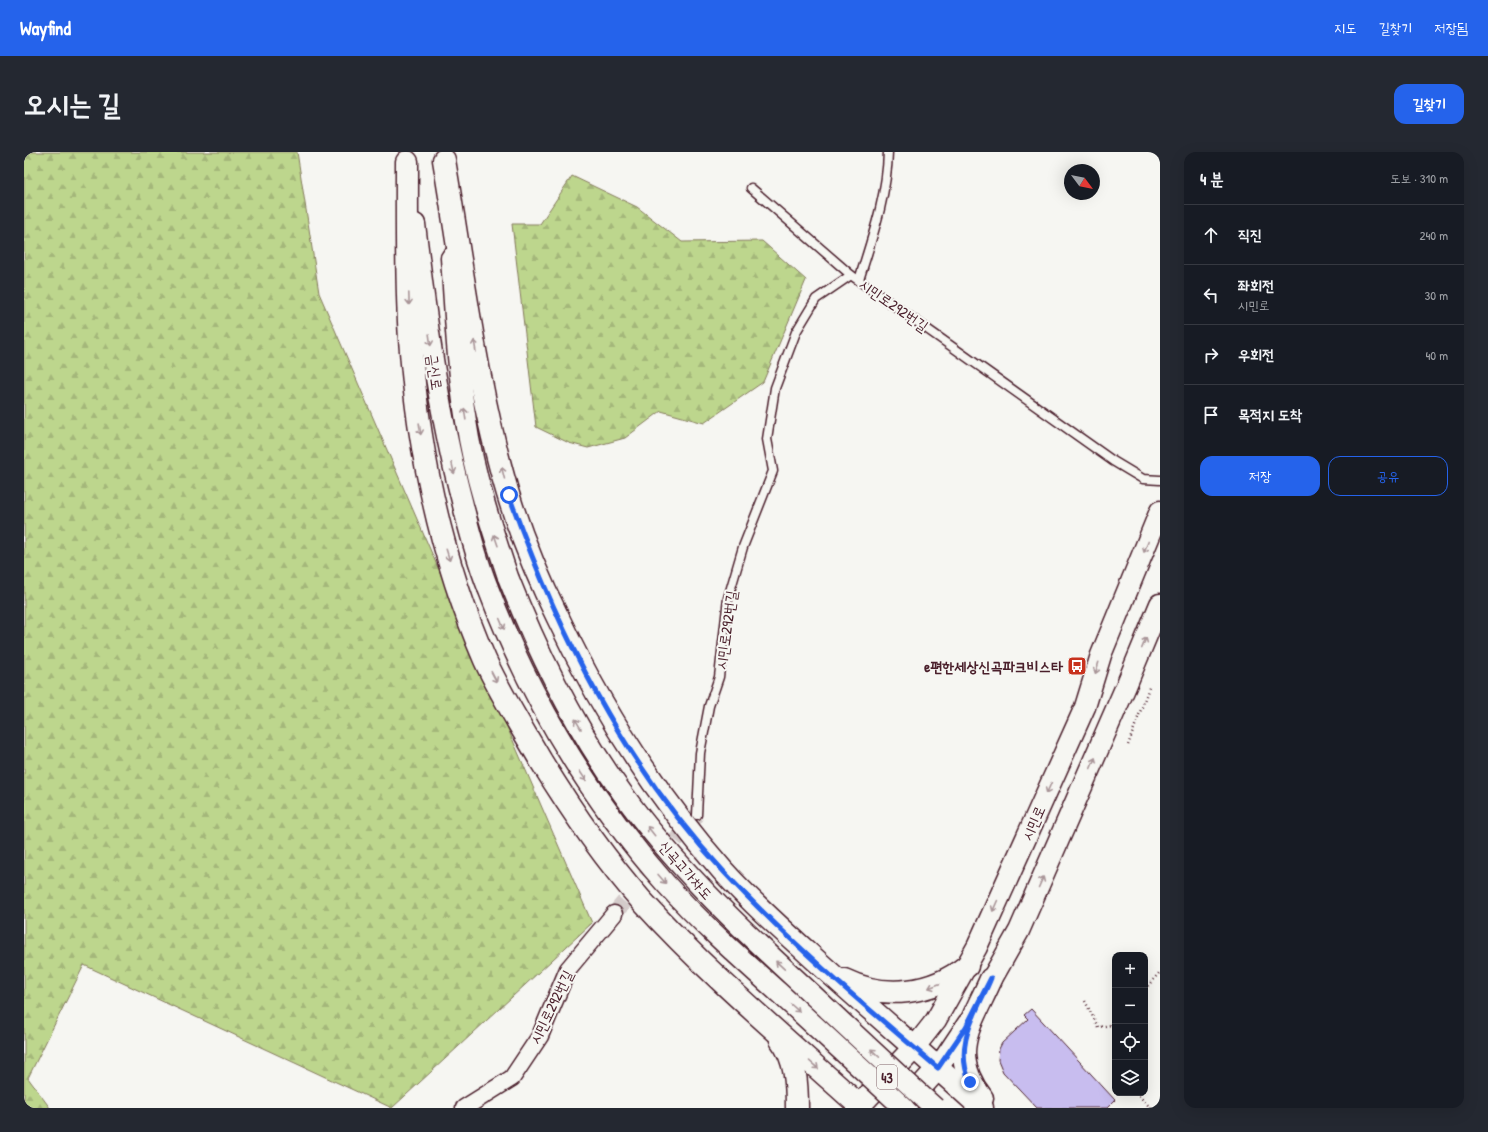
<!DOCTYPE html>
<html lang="ko">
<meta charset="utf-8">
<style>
:root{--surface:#171b24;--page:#242831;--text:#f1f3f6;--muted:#9ea1a6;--line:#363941;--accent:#2563eb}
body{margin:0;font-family:"Patrick Hand","Poor Story",sans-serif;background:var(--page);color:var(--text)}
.controls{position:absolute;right:12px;bottom:12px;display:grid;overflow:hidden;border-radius:8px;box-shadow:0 4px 16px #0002}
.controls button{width:36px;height:36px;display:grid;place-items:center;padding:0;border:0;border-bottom:1px solid var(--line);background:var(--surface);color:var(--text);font:20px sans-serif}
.compass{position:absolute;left:1040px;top:12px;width:36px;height:36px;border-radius:50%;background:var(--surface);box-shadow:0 4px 16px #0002;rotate:122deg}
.stop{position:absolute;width:12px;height:12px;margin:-9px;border:3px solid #2563eb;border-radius:50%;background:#fff}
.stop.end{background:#2563eb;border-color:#fff;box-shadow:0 1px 4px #0008}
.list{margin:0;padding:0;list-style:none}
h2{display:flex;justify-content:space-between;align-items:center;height:52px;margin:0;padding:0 16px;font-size:17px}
h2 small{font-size:13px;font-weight:400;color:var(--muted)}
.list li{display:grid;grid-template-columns:26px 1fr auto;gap:12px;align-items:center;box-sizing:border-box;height:60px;padding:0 16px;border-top:1px solid var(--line)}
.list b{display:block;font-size:15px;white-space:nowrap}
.list p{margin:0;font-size:13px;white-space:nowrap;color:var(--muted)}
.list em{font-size:13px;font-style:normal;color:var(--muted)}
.actions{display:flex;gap:8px;padding:12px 16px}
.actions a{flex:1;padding:9px 0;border:1px solid var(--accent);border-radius:12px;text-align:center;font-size:14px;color:var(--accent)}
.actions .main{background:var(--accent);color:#fff}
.icon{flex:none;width:22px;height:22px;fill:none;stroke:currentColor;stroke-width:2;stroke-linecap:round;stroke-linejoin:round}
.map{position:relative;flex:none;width:1136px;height:956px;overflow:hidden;border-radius:12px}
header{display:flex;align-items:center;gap:24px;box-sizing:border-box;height:56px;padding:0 20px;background:var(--accent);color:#fff}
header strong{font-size:19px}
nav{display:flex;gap:22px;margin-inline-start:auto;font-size:14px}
.intro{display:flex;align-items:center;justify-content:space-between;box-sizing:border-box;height:96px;padding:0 24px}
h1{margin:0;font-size:28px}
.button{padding:10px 18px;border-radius:12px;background:var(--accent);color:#fff;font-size:14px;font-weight:700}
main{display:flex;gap:24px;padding:0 24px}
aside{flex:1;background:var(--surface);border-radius:12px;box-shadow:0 4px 16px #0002}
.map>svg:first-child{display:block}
.forest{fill:url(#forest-firs);stroke:#847a5c}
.building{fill:#c8bdef;stroke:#4a1f2b}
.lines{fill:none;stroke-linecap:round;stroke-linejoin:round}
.minor-tunnel{stroke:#d4cbca;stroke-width:16;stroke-dasharray:16 8;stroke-linecap:butt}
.service-casing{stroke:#4a1f2b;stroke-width:11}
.minor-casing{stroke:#4a1f2b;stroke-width:19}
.tertiary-casing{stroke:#4a1f2b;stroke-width:23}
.primary-casing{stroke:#4a1f2b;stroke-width:25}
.path{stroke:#4a1f2b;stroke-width:2.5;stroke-dasharray:1 3;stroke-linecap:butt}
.service{stroke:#f6f6f2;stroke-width:8}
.minor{stroke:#f6f6f2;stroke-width:16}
.tertiary{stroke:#f6f6f2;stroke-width:20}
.primary{stroke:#f6f6f2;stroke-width:22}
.tertiary-bridge-casing{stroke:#4a1f2b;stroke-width:23;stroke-linecap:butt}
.tertiary-bridge{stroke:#f6f6f2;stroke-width:20}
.oneway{stroke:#a99598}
.route{stroke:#2563eb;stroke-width:5}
.labels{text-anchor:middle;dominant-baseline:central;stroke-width:4;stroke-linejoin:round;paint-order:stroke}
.shield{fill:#f6f6f2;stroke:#7e6067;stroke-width:1}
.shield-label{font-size:14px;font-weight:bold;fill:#4a1f2b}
.street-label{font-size:15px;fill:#4a1f2b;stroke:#f6f6f2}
.poi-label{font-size:15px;font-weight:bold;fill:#4a1f2b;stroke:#f6f6f2;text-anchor:end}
</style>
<header>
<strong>Wayfind</strong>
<nav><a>지도</a><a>길찾기</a><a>저장됨</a></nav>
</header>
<div class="intro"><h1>오시는 길</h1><a class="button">길찾기</a></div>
<main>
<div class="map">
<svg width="1136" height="956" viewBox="0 0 1136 956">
<defs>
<pattern id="forest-firs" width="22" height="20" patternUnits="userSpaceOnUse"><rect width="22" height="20" fill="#bdd68d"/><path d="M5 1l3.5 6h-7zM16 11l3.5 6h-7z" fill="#a4b77a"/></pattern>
</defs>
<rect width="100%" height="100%" fill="#f6f6f2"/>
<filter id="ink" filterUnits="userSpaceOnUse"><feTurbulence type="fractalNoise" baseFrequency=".025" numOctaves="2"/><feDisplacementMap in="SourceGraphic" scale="8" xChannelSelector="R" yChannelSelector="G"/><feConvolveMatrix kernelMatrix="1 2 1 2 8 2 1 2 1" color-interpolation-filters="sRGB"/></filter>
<g filter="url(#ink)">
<g class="forest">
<polygon points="0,0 273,0 295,141 568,771 368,956 60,813 4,926 26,956 0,956"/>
<polygon points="548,24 613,55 658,90 738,89 782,128 739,230 680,271 637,259 601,286 564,296 545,291 512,275 488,72 516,72"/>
</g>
<polygon class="building" points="1007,857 1091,948 1083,956 1013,956 979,920 974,908 975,897 978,891 1004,867 1000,863"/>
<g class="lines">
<polyline class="minor-tunnel" points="590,762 673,663"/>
<defs>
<g id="service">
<polyline points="727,36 827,123"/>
<path d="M835,128c13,-42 28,-84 29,-128"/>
<polyline points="673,663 676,601 685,554 695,525 704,446 719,395 749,319 743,287 751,236 772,180 792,147 827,123 1089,309 1119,327 1136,328"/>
</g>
<polyline id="minor" points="440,956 488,926 516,884 544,817 590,762"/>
<g id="tertiary">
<path d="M391,72c11,93 23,186 47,277 7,29 15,59 26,87"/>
<path d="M427,106c4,54 6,109 15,163 8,54 25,105 42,156"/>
<polyline points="960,841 995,779 1102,534 1136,452"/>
<polyline points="890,896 912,868 953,795 1061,555 1077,503 1136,359"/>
<polyline points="914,916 944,871"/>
</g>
<g id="primary">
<path d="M420,8c19,111 32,226 64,334 13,43 31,86 51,126 44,93 96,174 164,251 26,29 56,56 86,83 57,52 116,102 173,154"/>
<path d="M383,10c0,59 -1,118 3,177 8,110 31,220 75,321 16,35 37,68 56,101 30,49 62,96 100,139 68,75 146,140 221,208"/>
<path d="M820,828c41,20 88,14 123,-14"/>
<path d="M757,888c15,19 16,45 16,68"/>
<path d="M958,946c-36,-45 -10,-75 9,-119"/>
<polyline points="833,956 890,896"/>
<polyline points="878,956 914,916"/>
</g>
</defs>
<use href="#service" class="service-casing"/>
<use href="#minor" class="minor-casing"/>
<use href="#tertiary" class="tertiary-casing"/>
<use href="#primary" class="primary-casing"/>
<g class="path">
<polyline points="1104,593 1126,533"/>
<polyline points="1121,837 1136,820"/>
<polyline points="1061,849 1074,875 1088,873 1091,869"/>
<polyline points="1112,941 1127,956"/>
</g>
<use href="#service" class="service"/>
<use href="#minor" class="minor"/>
<use href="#tertiary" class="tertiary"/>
<use href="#primary" class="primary"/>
<defs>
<g id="tertiary-bridge">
<path d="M484,425c30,76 67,151 115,217 51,71 113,130 177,189 45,42 89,84 135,125"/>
<path d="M464,436c41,108 100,208 177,295 35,39 73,73 112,108 42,39 85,78 127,117"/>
</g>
</defs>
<use href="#tertiary-bridge" class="tertiary-bridge-casing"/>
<use href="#tertiary-bridge" class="tertiary-bridge"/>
</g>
<defs><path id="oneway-shaft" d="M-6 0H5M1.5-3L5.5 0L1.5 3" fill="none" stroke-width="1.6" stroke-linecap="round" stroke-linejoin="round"/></defs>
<g class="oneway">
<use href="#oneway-shaft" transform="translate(385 147) rotate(88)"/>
<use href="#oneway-shaft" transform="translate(406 188) rotate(82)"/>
<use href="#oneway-shaft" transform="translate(451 194) rotate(-99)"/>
<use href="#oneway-shaft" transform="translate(441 262) rotate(-98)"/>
<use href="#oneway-shaft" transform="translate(396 277) rotate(82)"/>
<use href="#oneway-shaft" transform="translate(429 316) rotate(77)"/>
<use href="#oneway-shaft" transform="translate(479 321) rotate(-104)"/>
<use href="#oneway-shaft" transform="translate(472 388) rotate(-109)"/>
<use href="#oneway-shaft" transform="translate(1122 395) rotate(112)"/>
<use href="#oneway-shaft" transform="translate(424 403) rotate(73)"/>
<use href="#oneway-shaft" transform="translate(478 472) rotate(67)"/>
<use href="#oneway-shaft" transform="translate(1120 491) rotate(-68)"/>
<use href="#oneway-shaft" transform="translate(1073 516) rotate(107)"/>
<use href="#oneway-shaft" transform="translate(470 525) rotate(62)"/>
<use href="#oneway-shaft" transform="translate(554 572) rotate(-120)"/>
<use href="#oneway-shaft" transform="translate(1069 611) rotate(-67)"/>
<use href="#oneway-shaft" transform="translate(559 624) rotate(56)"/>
<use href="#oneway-shaft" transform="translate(1025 636) rotate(114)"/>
<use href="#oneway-shaft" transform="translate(627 679) rotate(-129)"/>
<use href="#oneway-shaft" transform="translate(638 727) rotate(49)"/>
<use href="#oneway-shaft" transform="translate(1017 730) rotate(-66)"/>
<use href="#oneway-shaft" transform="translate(971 754) rotate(114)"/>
<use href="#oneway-shaft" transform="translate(756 813) rotate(-137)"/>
<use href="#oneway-shaft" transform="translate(910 834) rotate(159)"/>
<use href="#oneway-shaft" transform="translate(771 856) rotate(42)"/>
<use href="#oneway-shaft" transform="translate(851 901) rotate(-137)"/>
<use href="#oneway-shaft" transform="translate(790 913) rotate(41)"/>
</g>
</g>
<g class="lines" filter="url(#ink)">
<path class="route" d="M485,343c49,138 115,270 216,378 65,70 140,133 213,195l28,-41 25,-49c-14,35 -38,65 -21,104"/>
</g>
<defs>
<symbol id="bus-square" viewBox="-11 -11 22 22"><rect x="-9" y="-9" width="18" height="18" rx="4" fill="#c8321e" stroke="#f6f6f2"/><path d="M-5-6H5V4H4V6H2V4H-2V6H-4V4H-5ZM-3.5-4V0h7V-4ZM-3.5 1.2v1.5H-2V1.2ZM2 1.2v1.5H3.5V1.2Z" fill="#fff"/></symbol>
</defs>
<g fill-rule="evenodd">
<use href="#bus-square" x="1042" y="503" width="22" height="22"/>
</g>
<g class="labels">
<rect class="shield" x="853" y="913" width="20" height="24" rx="3"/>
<g class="shield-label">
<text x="863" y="925">43</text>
</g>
<g class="street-label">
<text transform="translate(870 153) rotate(35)">시민로292번길</text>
<text transform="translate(411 220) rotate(82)">금신로</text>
<text transform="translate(702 478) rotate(-82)">시민로292번길</text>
<text transform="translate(1009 671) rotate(-66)">시민로</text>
<text transform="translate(662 718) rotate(49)">신곡고가차도</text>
<text transform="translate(527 855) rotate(-64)">시민로292번길</text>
</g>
<g class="poi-label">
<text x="1039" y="514">e편한세상신곡파크비스타</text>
</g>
</g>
</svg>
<div class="controls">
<button>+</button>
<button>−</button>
<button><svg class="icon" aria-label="locate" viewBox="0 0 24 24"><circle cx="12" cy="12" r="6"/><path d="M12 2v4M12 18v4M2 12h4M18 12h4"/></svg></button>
<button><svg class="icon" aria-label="layers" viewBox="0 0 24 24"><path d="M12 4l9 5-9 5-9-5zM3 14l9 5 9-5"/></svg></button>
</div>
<svg class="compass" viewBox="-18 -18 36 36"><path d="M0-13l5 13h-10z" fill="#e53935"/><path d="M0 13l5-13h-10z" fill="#9ea1a6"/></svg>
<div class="stop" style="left:485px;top:343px"></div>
<div class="stop end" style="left:946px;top:930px"></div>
</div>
<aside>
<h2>4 분<small>도보 · 310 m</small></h2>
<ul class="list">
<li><svg class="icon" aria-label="ahead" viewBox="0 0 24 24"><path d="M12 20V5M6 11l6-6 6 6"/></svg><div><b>직진</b></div><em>240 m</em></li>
<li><svg class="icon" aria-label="left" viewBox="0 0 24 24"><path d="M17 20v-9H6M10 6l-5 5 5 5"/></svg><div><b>좌회전</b><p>시민로</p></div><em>30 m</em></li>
<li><svg class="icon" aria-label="right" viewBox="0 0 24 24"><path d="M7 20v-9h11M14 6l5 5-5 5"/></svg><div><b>우회전</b></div><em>40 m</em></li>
<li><svg class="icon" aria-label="arrive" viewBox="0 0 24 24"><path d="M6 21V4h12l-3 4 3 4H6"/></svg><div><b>목적지 도착</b></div></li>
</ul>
<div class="actions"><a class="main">저장</a><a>공유</a></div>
</aside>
</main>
